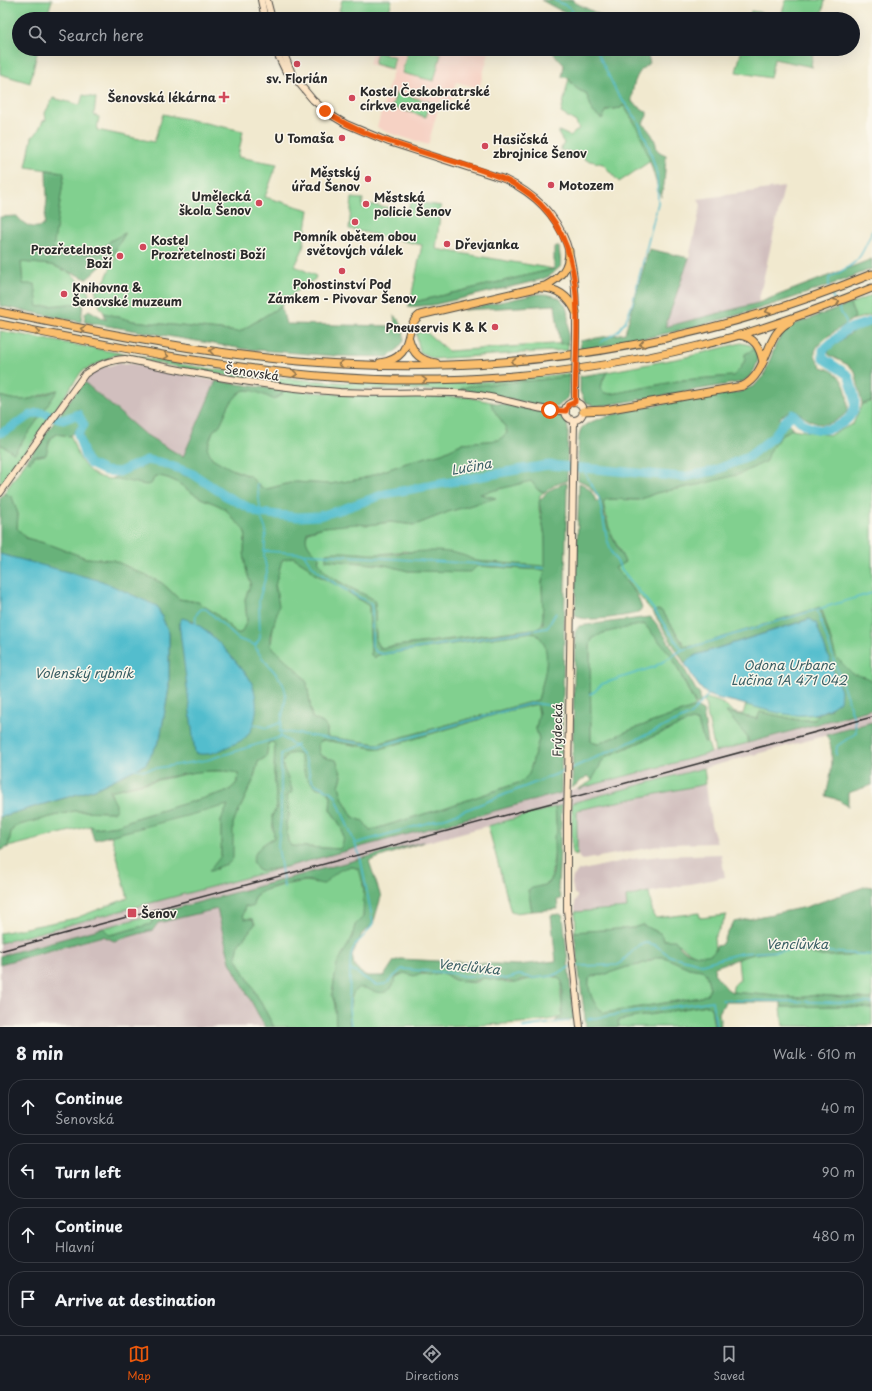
<!DOCTYPE html>
<meta charset="utf-8">
<style>
:root{--surface:#171b24;--page:#20242c;--text:#f1f3f6;--muted:#9ea1a6;--line:#363941;--accent:#ea580c}
body{margin:0;font-family:"Playpen Sans",sans-serif;background:var(--page);color:var(--text)}
.stop{position:absolute;width:12px;height:12px;margin:-9px;border:3px solid #ea580c;border-radius:50%;background:#fff}
.stop.end{background:#ea580c;border-color:#fff;box-shadow:0 1px 4px #0008}
.list{margin:0;padding:0;list-style:none}
h2{display:flex;justify-content:space-between;align-items:center;height:52px;margin:0;padding:0 16px;font-size:17px}
h2 small{font-size:13px;font-weight:400;color:var(--muted)}
.list li{display:grid;grid-template-columns:26px 1fr auto;gap:12px;align-items:center;box-sizing:border-box;height:56px;margin:0 8px 8px;padding:0 8px;border:1px solid var(--line);border-radius:16px}
.list b{display:block;font-size:15px;white-space:nowrap}
.list p{margin:0;font-size:13px;white-space:nowrap;color:var(--muted)}
.list em{font-size:13px;font-style:normal;color:var(--muted)}
.icon{flex:none;width:22px;height:22px;fill:none;stroke:currentColor;stroke-width:2;stroke-linecap:round;stroke-linejoin:round}
.map{position:relative;flex:none;width:872px;height:1027px;overflow:hidden}
.search{position:absolute;background:var(--surface);box-shadow:0 4px 16px #0002;left:12px;right:12px;top:12px;height:44px;display:flex;align-items:center;gap:10px;box-sizing:border-box;padding:0 14px;border-radius:22px;color:var(--muted);font-size:15px}
.sheet{height:308px;background:var(--surface)}
nav{display:flex;justify-content:space-around;align-items:center;box-sizing:border-box;height:56px;border-top:1px solid var(--line);background:var(--surface);font-size:11px;color:var(--muted)}
nav a{display:grid;justify-items:center;gap:2px}
nav .on{color:var(--accent)}
.map>svg:first-child{display:block}
.built{fill:#f6d2c4}
.industrial{fill:#d1bfbe}
.green{fill:#81d08f;stroke:#567e5d}
.forest{fill:#68b27a;stroke:#4a6e52;fill-rule:evenodd}
.water{fill:#52bdcd;stroke:#3e747c}
.lines{fill:none;stroke-linecap:round;stroke-linejoin:round}
.stream{stroke:#52bdcd;stroke-width:1.5}
.river{stroke:#52bdcd;stroke-width:9}
.secondary-casing{stroke:#494844;stroke-width:8}
.trunk-casing{stroke:#494844;stroke-width:9}
.secondary{stroke:#fde5c5;stroke-width:6}
.trunk{stroke:#fabe6d;stroke-width:7}
.rail{stroke:#2b2b2b;stroke-width:1.5}
.secondary-bridge-casing{stroke:#494844;stroke-width:8;stroke-linecap:butt}
.secondary-bridge{stroke:#fde5c5;stroke-width:6}
.oneway{stroke:#92744c}
.route{stroke:#ea580c;stroke-width:5}
.poi-dot{fill:#d1495b;stroke:#fbf7ec;stroke-width:1.5}
.labels{text-anchor:middle;dominant-baseline:central;stroke-width:3;stroke-linejoin:round;paint-order:stroke}
.poi-label{font-size:12px;font-weight:bold;fill:#2b2b2b;stroke:#fbf7ec;text-anchor:start}
.street-label{font-size:12px;fill:#2b2b2b;stroke:#fbf7ec}
.water-label{font-size:13px;font-style:italic;fill:#395e64;stroke:#fbf7ec}
</style>
<div class="map">
<svg width="872" height="1027" viewBox="0 0 872 1027">
<rect width="100%" height="100%" fill="#fbf7ec"/>
<filter id="ink" filterUnits="userSpaceOnUse"><feTurbulence type="fractalNoise" baseFrequency=".025" numOctaves="2"/><feDisplacementMap in="SourceGraphic" scale="8" xChannelSelector="R" yChannelSelector="G"/><feConvolveMatrix kernelMatrix="1 2 1 2 8 2 1 2 1" color-interpolation-filters="sRGB"/></filter>
<filter id="wash" filterUnits="userSpaceOnUse"><feTurbulence type="fractalNoise" baseFrequency=".012" numOctaves="4" result="noise"/><feDisplacementMap in="SourceGraphic" scale="16" xChannelSelector="R" yChannelSelector="G"/><feGaussianBlur stdDeviation="0.9" result="paint"/><feColorMatrix in="noise" values="0 0 0 0 0 0 0 0 0 0 0 0 0 0 0 0 0 1.4 0 .05"/><feComposite in="paint" operator="in"/></filter>
<g filter="url(#wash)">
<rect width="100%" height="100%" fill="#f1e9cf"/>
<polygon class="built" points="373,49 382,49 396,54 398,49 471,49 489,53 479,88 456,82 451,101 441,98 428,145 386,132 377,127 393,71 369,64"/>
<g class="industrial">
<polygon points="784,187 758,303 664,327 688,262 701,205 698,199"/>
<polygon points="118,363 134,364 216,381 183,457 143,433 83,381 95,370"/>
<polygon points="872,709 872,722 854,728 0,956 0,943"/>
<polygon points="706,784 711,824 717,843 669,844 583,860 577,855 577,810"/>
<polygon points="721,854 725,877 626,897 627,908 575,912 575,900 577,899 577,895 574,894 572,883 573,877 578,871 632,859 661,856"/>
<polygon points="217,908 230,962 265,1027 0,1027 0,964 104,936 115,941 153,930 158,923"/>
</g>
<g class="green">
<polygon points="0,0 52,0 46,19 19,19 19,49 38,49 30,83 0,74"/>
<polygon points="342,0 392,0 387,19 365,19 339,11"/>
<polygon points="786,0 825,0 821,19 749,19 751,11 781,16"/>
<polygon points="408,49 423,49 441,54 434,81 402,73"/>
<polygon points="742,49 814,49 811,65 813,67 774,59 770,78 736,72"/>
<polygon points="377,52 395,57 392,69 374,64"/>
<path d="M569,78c4,9 8,12 17,15l7,19 9,7 5,-9 14,-2 2,-3 15,23 12,29 -1,5 -30,20 -16,-18 -17,-4 -9,-7 -17,-3 4,-7 -5,-8v-4l11,5 9,-7 -3,-7 -15,-9z"/>
<polygon points="396,93 430,102 426,117 392,107"/>
<path d="M83,95l13,3 -2,17 5,2 -2,13 57,12 9,-28 80,17 -5,26 39,7 -12,33 44,13 -6,39 -8,17 21,10 -1,3 -21,14 -13,13 -42,26 -106,-11 -29,-8 -5,-8 -4,-17 3,-4h5c5,-8 7,-18 13,-26l-4,-2 13,-22 -15,7 -10,12 -14,1 -7,-2 -27,-2 12,-74 -1,-4 -37,-5 6,-30 4,-3 7,-13 3,-1 -1,-7 8,-15 27,7z"/>
<polygon points="352,198 363,199 362,207 367,208 368,204 408,211 410,201 441,206 436,249 554,269 410,303 422,245 349,229"/>
<polygon points="21,262 52,265 70,273 87,288 90,299 84,300 83,304 80,303 38,307 23,284"/>
<polygon points="872,295 872,315 852,320 855,317 850,304"/>
<path d="M0,331c82,14 162,32 246,43 108,13 216,14 323,-1v3l-30,4 -70,6 -8,3 3,2 -124,-2 -58,-4 -138,-24 -16,-6h-13l-33,16 -82,118v-45l14,9 43,-63c-26,6 -28,16 -57,6z"/>
<polygon points="420,332 426,332 448,351 568,343 568,350 434,359 420,352 416,333"/>
<polygon points="741,343 750,345 755,349 745,354 745,360 740,369 733,376 683,380 612,394 605,393 601,390 601,385 607,372 686,357"/>
<path d="M244,390l13,1 16,8 9,-4v-5l90,6 95,1 24,5c1,11 14,18 16,31l-8,7 -36,3 -21,10 -30,8 -51,18 -31,5 -36,-2 -27,7 -6,-1 -11,-12 -26,-10 -12,-8 -3,-5 -2,-5 6,-17 7,-6 9,-20 9,-11z"/>
<polygon points="872,401 872,683 868,678 853,674 836,657 822,610 694,646 685,646 663,612 658,610 653,612 615,568 625,562 609,528 603,502 607,499 639,500 656,493 702,484 765,462 772,446 782,435 792,429 830,435 853,424 862,404"/>
<path d="M56,434l15,2c6,18 12,37 33,42 6,2 13,0 19,1 9,2 18,7 28,5l4,-8c21,0 29,14 46,22 8,4 21,7 27,14 2,2 3,5 5,7 7,6 11,8 13,17 -4,11 -1,37 5,47l-6,16 2,22 -6,13 -4,-1 -21,-19 -18,-12 -19,-3 -17,-16 -49,-23 -27,-2 -35,-13 -25,-7 -9,-10 1,-14 -6,-17 -8,-4 23,-33 3,2 4,-6h7c7,-7 7,-17 15,-22z"/>
<path d="M531,480l7,10 7,2 -5,3 -1,14 6,27 1,31 -71,-6 -3,-2 -68,-8 -32,4 -12,-2 -34,7 60,5 22,6 69,-5 66,4 2,1c0,4 -3,8 -3,12 -1,14 7,34 -3,45l-159,20 -4,-6 -1,-39 -2,-4c-11,-6 -61,-27 -54,-41 -7,-8 -17,-15 -11,-26l16,-5 31,-4 13,2 22,-3 25,3 33,-13 47,-14 -16,-4z"/>
<path d="M293,557l16,10 4,6 26,13 30,20 2,49 3,3 4,-3 154,-23c26,11 11,48 6,68l-161,44 -50,-7v-9l-4,-5 -11,-5 -5,-35 -5,-8 -31,-29 6,-54c-4,-10 0,-22 5,-32z"/>
<path d="M644,624l27,30 25,53 -66,23 -32,14 -7,-2 -1,-100c6,-12 41,-15 54,-18z"/>
<path d="M704,698c4,0 17,4 21,7 6,5 8,9 18,9l3,-10c24,7 46,13 71,10l-2,6h-17l-38,-8 -3,7 -30,-7 21,26v5l-33,9z"/>
<polygon points="537,704 539,713 536,729 539,739 529,774 521,782 444,808 375,829 369,830 363,821 353,817 343,799 339,786 342,776 336,760 326,758 319,754 318,743 323,740 380,749 507,711"/>
<polygon points="692,720 698,722 704,742 708,743 711,753 578,789 592,781 596,770 605,757"/>
<path d="M269,742h5l1,3 -1,27 3,35 -5,9 2,22c-10,5 -16,10 -21,20l6,13 27,-4 -286,76v-10l76,-15 52,-20 -17,-63 118,-31 -8,16v36l-5,14 15,-30 2,-17 20,-42 5,-19 8,-5z"/>
<path d="M300,752l6,26 19,11 6,7 -1,14c8,11 19,26 11,39l-50,-3 -3,-4 -2,-20 3,-6 -2,-20 5,-7 -7,-15 -3,-11 6,-9z"/>
<polygon points="704,768 706,784 577,810 577,855 572,853 572,803"/>
<path d="M199,771h32l7,3c2,8 -4,12 -10,17l-89,26 -21,8 -23,3 -5,-2 -82,21 3,-15 4,-6 59,-15 39,1 -1,-17 -3,-4z"/>
<polygon points="555,807 557,833 551,880 547,884 528,890 532,911 515,913 511,912 488,826"/>
<polygon points="354,867 361,872 365,900 363,917 355,925 352,938 335,975 332,995 335,1004 336,1027 274,1027 236,957 239,944 255,924 253,919 245,919 243,916 245,906 249,907 254,897 262,891 283,885 306,881 316,883 343,868"/>
<path d="M649,892l4,23 3,3 43,-5 1,5 27,-3 -13,23 1,13c-12,14 -30,-3 -42,-10 -2,-1 -5,0 -9,-2l-8,-8 -14,-6 -9,3 -59,4 2,-5 -1,-15 52,-4 -1,-11z"/>
<polygon points="155,914 151,924 110,935 103,928"/>
<path d="M786,950h11l25,6h26l12,-3 12,3v43l-55,-4 -20,3 -65,-6 2,-8 6,-4 -2,-20c9,-8 35,-7 48,-10z"/>
<path d="M658,957h6l25,11 13,2 4,4 4,14 -3,6 -6,3 -97,16c-10,-6 -17,-23 -15,-34l3,-3 11,-1 24,-8 12,-2z"/>
<path d="M404,973c12,3 23,1 35,0 7,-1 10,6 16,7 6,1 16,4 22,2 3,-1 5,-4 8,-4 10,0 20,7 30,5 14,-3 35,-13 47,-2 0,5 -2,10 -1,15 0,6 5,15 1,20 -16,11 -180,11 -211,11 -5,-11 -3,-35 8,-40 20,1 26,15 37,-10z"/>
<polygon points="706,1005 711,1008 714,1027 619,1027 618,1021 620,1020"/>
<polygon points="840,1006 872,1008 872,1025 859,1025 859,1027 783,1026 781,1007"/>
</g>
<g class="forest">
<polygon points="541,0 573,0 574,2 608,19 567,19 567,14"/>
<path d="M554,49h92l4,14c-14,7 -19,26 -18,39l15,10v4l-4,7c3,5 9,10 11,16 5,10 -2,10 12,16l-2,30 -3,12c-11,-33 -17,-64 -38,-92l-2,3 -14,2 -5,9 -9,-7 -7,-19c-9,-3 -13,-6 -17,-15l-7,-1 2,-12 -11,-12z"/>
<path d="M46,170l17,2 1,3 -11,75 26,2 7,2 14,-1 10,-12 15,-8 -13,23 -25,23 -35,-14 -31,-3 2,22h12l3,23 42,-4 3,1 -2,18 -81,-16v-89l17,-1c6,8 16,15 27,9l3,-25z"/>
<polygon points="554,247 559,247 561,266 550,276 540,280 433,305 408,307 410,303 554,269"/>
<path d="M649,249l40,9 -24,69 93,-24 114,-44v10c-96,38 -190,65 -291,81l-1,-9 45,-8z"/>
<path d="M537,294c37,-1 31,22 31,49l-8,1 -5,-39 -92,5z"/>
<path d="M850,304l5,13c-8,8 -40,24 -40,36 0,5 4,9 7,14 22,6 26,23 26,44 -18,19 -34,16 -53,-1l-7,2 -9,6 11,7 2,4 -10,6 -9,11 -8,16 -25,12 -38,10 -46,9 -17,7 -32,-1 -4,3c0,21 13,42 22,60l-10,6 22,27 5,13 -4,5c-15,3 -49,10 -63,3l4,-133c9,3 13,8 17,18h6l-15,-17 -9,-4c0,-9 -1,-44 3,-51 10,-17 133,-33 158,-37l15,-6 10,-11 12,-31 7,-12 9,-7z"/>
<path d="M281,306l5,18 109,2 -1,-11c8,7 10,14 10,26l-8,10 -8,6 -52,-1 -92,-7 -160,-27 1,-9 4,-3 17,10 -2,-7 29,8 106,11z"/>
<polygon points="872,325 872,401 862,404 855,371 848,365 829,355 828,350 855,330"/>
<path d="M755,349l4,7c-3,12 -6,20 -17,26l-134,23 -13,1 -10,-4 -5,-10v-16l27,-4 -4,7 -2,10 4,4 7,1 71,-14 50,-4 7,-7 5,-9v-6z"/>
<polygon points="569,376 568,397 558,407 535,405 460,389 469,386 539,380"/>
<path d="M83,381l60,52 40,24 33,-76 66,9v5l-9,4 -21,-9h-8l-6,4 -9,11 -9,20 -7,6 -6,17 5,10 21,12 17,6 11,12 6,1 27,-7 36,2 31,-5 51,-18 30,-8 21,-10 36,-3 8,-7c-2,-13 -15,-20 -16,-31l68,13c6,4 9,8 9,16l-1,50 -11,3 -11,8 -7,-2 -7,-9 -51,13 16,4 -48,14 -33,13 -25,-3 -22,3 -13,-1 -31,3 -16,4c-6,12 4,19 12,27l-2,1c5,20 38,30 55,40l2,4 1,39 4,6 149,-18 10,-2 4,-4 -1,-42 3,-11 -2,-1 -66,-4 -6,6 -63,-1 -23,-6 -59,-5v-7c16,-3 30,1 46,1 31,1 76,-11 103,7l70,5v-30l-6,-34c4,-8 18,-18 28,-19l-6,310 -275,74 -27,4 -6,-8c1,-13 10,-20 21,-25l-2,-22 5,-9 -3,-35 1,-27 -2,-3h-4l-3,15 -8,5 -5,19 -20,42v35c-4,8 -9,6 -15,9 -4,2 -4,4 -9,4l12,-15v-36l7,-15 -134,35 -4,-14 5,2 23,-3 21,-8 89,-26c6,-5 12,-9 10,-17 -24,-12 -101,11 -129,17l7,13v6l-3,2 -39,-1 -59,15 -4,6 -3,15 -8,4v-34l95,-28 51,-25 14,-25 9,-51v-55l-12,-27 -157,-52v-56l4,-5 8,4 6,17 -1,14 9,10 25,7 35,13 27,2 49,23 17,16 19,3 18,12 21,19h4l6,-12 -2,-22 6,-16c-6,-10 -9,-36 -5,-47 -2,-9 -6,-11 -13,-17 -2,-2 -3,-5 -5,-7 -6,-7 -19,-10 -27,-14 -17,-8 -25,-22 -46,-22l-4,8 -5,1 -34,-7 37,-14 12,2 27,11 3,-6c-13,-5 -26,-14 -41,-13 -11,1 -21,10 -32,11 -23,4 -35,-16 -35,-36l4,-7 -1,-5 -8,-12c-6,6 -12,10 -20,8zM293,557l16,10 4,6 26,13 30,20 2,49 3,3 4,-3 154,-23c25,11 11,48 6,68l-161,44 -50,-7v-9l-4,-5 -11,-5 -5,-35 -5,-8 -31,-29v-10l8,-31 -4,-19 7,-26zM192,620l20,16 36,40 -64,-20 -5,-33zM537,704l2,9 -3,16 3,10 -10,35 -8,8 -77,26 -69,21 -5,1 -7,-9 -10,-4 -10,-18 -4,-13 3,-10 -6,-16 -10,-2 -7,-4 -1,-11 5,-3 57,9 127,-38zM299,753l7,25 11,10 8,1 6,7 -1,14c8,10 19,26 10,39l-49,-3 -3,-5 -2,-19 3,-6 -2,-20 5,-4c0,-6 -8,-21 -10,-29l6,-9z"/>
<path d="M58,390l-15,22h-10l-23,15 -10,3v-34c26,8 33,2 58,-6z"/>
<polygon points="34,414 42,414 14,453 0,444 0,435"/>
<polygon points="77,417 80,424 71,436 56,434 50,439 46,455 34,456 30,462 27,460 55,421 64,423"/>
<polygon points="820,607 836,657 853,674 868,678 872,683 872,709 748,743 748,738 726,712 757,719 760,712 798,720 815,720 817,714 831,709 809,619 696,655 689,659 685,664 653,612 658,610 663,612 684,646 694,646"/>
<path d="M650,617c9,5 39,60 46,73l4,5v7l-4,3 -25,-50 -27,-31 -41,9 -11,6 -2,7 1,96 7,2 32,-14 66,-23 7,4 5,32 -4,-1 -6,-20 -6,-2 -87,37 -13,23 -5,-4 -15,12 3,-156 4,-6z"/>
<path d="M872,722v63l-24,8v13l-12,-7 -10,-3c4,-18 11,-44 0,-61z"/>
<path d="M562,805l-4,84 3,10 -4,1 1,9 -26,2 -4,-21c6,-4 16,-3 21,-7 7,-6 5,-38 5,-47l3,-3 -2,-26z"/>
<path d="M423,842l-54,19 12,36 -8,27 -11,10 -10,21 2,10 7,8 6,3h17l10,-15 6,-2 118,6 38,-4 -5,-46 9,-1 3,2 11,103 -19,2 7,-5v-35l-7,-5 -33,4 -6,3 -32,-5 -11,4 -18,-2 -10,-6 -5,-1 -11,2 -7,-2 -8,3 -10,-3 -8,4c-1,3 -2,8 -5,11 -15,17 -36,-21 -41,18 -1,6 -2,15 1,21h-15l-1,-22 -3,-10 5,-31 15,-26 3,-13 8,-8 1,-30 -5,-18c-15,-7 -25,6 -35,15 -5,0 -8,-2 -12,-3 -13,-2 -51,7 -58,16l-1,10 -8,-1 -2,10 2,3h7l3,5 -16,20 -3,13 38,70h-9l-35,-65 -13,-53 -59,14 -5,7 -39,11 -11,-5 -103,28v-8l103,-28 7,7 41,-11 4,-10z"/>
<path d="M867,886l5,1v69l-12,-3 -12,3h-26l-25,-6h-11l-37,5 -34,12 -1,6 13,16 5,3 65,6 20,-3 55,4v9l-32,-2 -59,1v-5h-56l-6,11 2,14h-6l-4,-19 -5,-3 -86,15 -2,1 1,6h-33l-12,-95 59,-4 9,-3 18,8 4,7h11c1,1 2,3 3,5 5,8 30,15 37,6l1,-5 5,-1 13,-23 72,-15zM658,957h6l25,11 13,2 4,4 4,14 -3,6 -6,3 -97,16c-10,-6 -17,-23 -15,-34l3,-3 11,-1 24,-8 12,-2z"/>
</g>
<g class="water">
<polygon points="0,554 102,581 157,606 169,633 169,688 160,739 146,764 95,789 0,817"/>
<path d="M182,618c25,5 49,39 66,58 11,17 12,46 -2,61 -5,5 -15,8 -21,11 -9,5 -20,8 -30,5l-16,-130z"/>
<path d="M810,619l6,4 25,68 -1,10c-29,26 -68,10 -101,2 -10,-3 -24,-4 -32,-9 -9,-6 -16,-21 -22,-30l4,-5 7,-4z"/>
</g>
<g class="lines">
<g class="stream">
<polyline points="554,0 569,7 578,19"/>
<polyline points="596,49 617,93 637,119 649,147 657,174 658,203 632,305 625,322 618,331 600,343"/>
<path d="M829,287v-9c29,-16 30,-15 43,-47"/>
<polyline points="831,293 834,300"/>
<polyline points="836,304 846,321 847,329"/>
<polyline points="582,467 599,498 607,539 612,553 622,570 654,610 682,650"/>
<polyline points="257,484 261,514"/>
<path d="M259,513l7,17 -2,27 3,15 -8,28 1,38 -5,8c6,15 21,24 28,38 8,16 -6,37 -2,53 13,7 22,14 27,29 2,5 0,10 4,15 5,6 17,8 23,14l25,61 13,67c-11,22 -23,15 -23,46l26,16 10,-1 16,-15 49,4 17,4 14,-2 24,4 13,-4 15,3 18,-2 20,-10"/>
<polyline points="264,551 544,568"/>
<path d="M304,554c13,24 44,36 67,50l1,6v37l4,5 6,2 165,-26 9,-15"/>
<polyline points="817,610 855,721 856,733 837,746 836,755"/>
<path d="M196,624c-2,-7 0,-10 5,-15h5l32,30 17,6"/>
<polyline points="590,694 594,692 602,684 654,667 682,650 872,593"/>
<polyline points="254,724 267,728 282,722"/>
<polyline points="279,731 379,746 533,703 547,705"/>
<polyline points="135,769 144,770 207,760 281,737"/>
<polyline points="570,769 690,715 708,695"/>
<polyline points="357,843 448,817 567,770"/>
<polyline points="284,887 278,846 281,816 281,754 297,745"/>
<polyline points="575,966 618,965 640,944 647,943 655,945 670,956 702,964 741,953 801,950 872,955"/>
<polyline points="350,969 349,1008 351,1027"/>
<polyline points="722,1000 872,1003"/>
<polyline points="588,1019 712,1001 716,1027"/>
<polyline points="523,1027 569,1021"/>
</g>
<path class="river" d="M0,433c14,-4 29,-22 42,-20 7,1 14,6 21,7l15,-6 6,11 -6,9 7,23 5,7 15,7 14,1 28,-12 16,3 30,11 33,22 33,17 39,4 21,-1 21,-6 45,-16 137,-25 27,-4 135,12 29,-6 35,-14 25,-20 12,-16 8,-7c6,7 14,14 23,15 16,3 39,-8 39,-27 0,-9 -4,-19 -7,-27l-25,-17v-8l24,-21 25,-8"/>
</g>
</g>
<g filter="url(#ink)">
<g class="lines">
<defs>
<g id="secondary">
<polyline points="261,0 265,19"/>
<polyline points="267,0 272,19"/>
<path d="M275,49l10,21 8,6 20,24 18,15 15,9 43,18 115,37c70,33 72,86 72,154"/>
<polyline points="282,49 293,76"/>
<polyline points="575,402 575,389"/>
<circle cx="574" cy="411" r="9"/>
<path d="M0,493l85,-119c13,-9 24,-14 40,-15 72,15 142,28 215,33 44,2 87,-1 131,2 32,3 62,17 95,17"/>
<polyline points="568,778 574,420"/>
<polyline points="567,816 567,910 580,1027"/>
</g>
<g id="trunk">
<path d="M541,288c17,0 28,9 35,24"/>
<path d="M0,312c99,20 199,41 299,49 198,17 389,-12 573,-87"/>
<path d="M0,324c110,22 219,44 331,53 118,9 248,-2 363,-30 61,-14 120,-36 178,-59"/>
<path d="M739,335c16,2 21,13 24,27"/>
<path d="M409,339c4,15 12,22 27,24"/>
<path d="M380,363c38,-6 21,-35 40,-48l125,-29c15,-8 24,-17 24,-35"/>
<path d="M583,411l22,-1 138,-24c26,-13 22,-54 47,-64"/>
</g>
</defs>
<use href="#secondary" class="secondary-casing"/>
<use href="#trunk" class="trunk-casing"/>
<use href="#secondary" class="secondary"/>
<use href="#trunk" class="trunk"/>
<polyline class="rail" points="0,951 872,717"/>
<defs>
<g id="secondary-bridge">
<polyline points="575,389 576,333"/>
<polyline points="567,816 568,778"/>
</g>
</defs>
<use href="#secondary-bridge" class="secondary-bridge-casing"/>
<use href="#secondary-bridge" class="secondary-bridge"/>
</g>
<defs><path id="oneway-chevron" d="M-2-3.5L2.5 0L-2 3.5" fill="none" stroke-width="1.6" stroke-linecap="round" stroke-linejoin="round"/></defs>
<g class="oneway">
<use href="#oneway-chevron" transform="translate(837 302) rotate(-22)"/>
<use href="#oneway-chevron" transform="translate(768 311) rotate(162)"/>
<use href="#oneway-chevron" transform="translate(83 329) rotate(-169)"/>
<use href="#oneway-chevron" transform="translate(38 332) rotate(11)"/>
<use href="#oneway-chevron" transform="translate(642 344) rotate(170)"/>
<use href="#oneway-chevron" transform="translate(212 351) rotate(-171)"/>
<use href="#oneway-chevron" transform="translate(166 356) rotate(9)"/>
<use href="#oneway-chevron" transform="translate(514 362) rotate(175)"/>
<use href="#oneway-chevron" transform="translate(341 364) rotate(-176)"/>
<use href="#oneway-chevron" transform="translate(295 374) rotate(6)"/>
<use href="#oneway-chevron" transform="translate(424 380) rotate(-1)"/>
</g>
</g>
<g class="lines" filter="url(#ink)">
<path class="route" d="M325,111c31,22 68,32 103,43 26,8 55,15 80,27 87,43 67,142 67,221l-7,3 -2,6 -16,-1"/>
</g>
<g class="poi-dot">
<circle cx="297" cy="64" r="4"/>
<path d="M222 91h4v4h4v4h-4v4h-4v-4h-4v-4h4z"/>
<circle cx="352" cy="98" r="4"/>
<circle cx="342" cy="138" r="4"/>
<circle cx="485" cy="146" r="4"/>
<circle cx="368" cy="179" r="4"/>
<circle cx="551" cy="185" r="4"/>
<circle cx="259" cy="203" r="4"/>
<circle cx="366" cy="204" r="4"/>
<circle cx="355" cy="222" r="4"/>
<circle cx="447" cy="244" r="4"/>
<circle cx="143" cy="247" r="4"/>
<circle cx="120" cy="256" r="4"/>
<circle cx="342" cy="271" r="4"/>
<circle cx="64" cy="294" r="4"/>
<circle cx="495" cy="327" r="4"/>
<rect x="127" y="908" width="10" height="10" rx="2"/>
</g>
<g class="labels">
<g class="poi-label">
<text x="297" y="78" text-anchor="middle">sv. Florián</text>
<text x="360" y="91">Kostel Českobratrské<tspan x="360" dy="14">církve evangelické</tspan></text>
<text x="216" y="97" text-anchor="end">Šenovská lékárna</text>
<text x="334" y="138" text-anchor="end">U Tomaša</text>
<text x="493" y="139">Hasičská<tspan x="493" dy="14">zbrojnice Šenov</tspan></text>
<text x="360" y="172" text-anchor="end">Městský<tspan x="360" dy="14">úřad Šenov</tspan></text>
<text x="559" y="185">Motozem</text>
<text x="251" y="196" text-anchor="end">Umělecká<tspan x="251" dy="14">škola Šenov</tspan></text>
<text x="374" y="197">Městská<tspan x="374" dy="14">policie Šenov</tspan></text>
<text x="355" y="236" text-anchor="middle">Pomník obětem obou<tspan x="355" dy="14">světových válek</tspan></text>
<text x="151" y="240">Kostel<tspan x="151" dy="14">Prozřetelnosti Boží</tspan></text>
<text x="455" y="244">Dřevjanka</text>
<text x="112" y="249" text-anchor="end">Prozřetelnost<tspan x="112" dy="14">Boží</tspan></text>
<text x="342" y="284" text-anchor="middle">Pohostinství Pod<tspan x="342" dy="14">Zámkem - Pivovar Šenov</tspan></text>
<text x="72" y="287">Knihovna &amp;<tspan x="72" dy="14">Šenovské muzeum</tspan></text>
<text x="487" y="327" text-anchor="end">Pneuservis K &amp; K</text>
<text x="141" y="913">Šenov</text>
</g>
<g class="street-label">
<text transform="translate(252 372) rotate(8)">Šenovská</text>
<text transform="translate(557 730) rotate(-89)">Frýdecká</text>
</g>
<g class="water-label">
<text transform="translate(471 466) rotate(-10)">Lučina</text>
<text x="789" y="664">Odona Urbanc<tspan x="789" dy="15">Lučina 1A 471 042</tspan></text>
<text x="84" y="672">Volenský rybník</text>
<text x="797" y="943">Venclůvka</text>
<text transform="translate(469 966) rotate(6)">Venclůvka</text>
</g>
</g>
</svg>
<div class="stop" style="left:550px;top:410px"></div>
<div class="stop end" style="left:325px;top:111px"></div>
<div class="search"><svg class="icon" aria-label="search" viewBox="0 0 24 24"><circle cx="10" cy="10" r="6"/><path d="M15 15l6 6"/></svg>Search here</div>
</div>
<section class="sheet">
<h2>8 min<small>Walk · 610 m</small></h2>
<ul class="list">
<li><svg class="icon" aria-label="ahead" viewBox="0 0 24 24"><path d="M12 20V5M6 11l6-6 6 6"/></svg><div><b>Continue</b><p>Šenovská</p></div><em>40 m</em></li>
<li><svg class="icon" aria-label="left" viewBox="0 0 24 24"><path d="M17 20v-9H6M10 6l-5 5 5 5"/></svg><div><b>Turn left</b></div><em>90 m</em></li>
<li><svg class="icon" aria-label="ahead" viewBox="0 0 24 24"><path d="M12 20V5M6 11l6-6 6 6"/></svg><div><b>Continue</b><p>Hlavní</p></div><em>480 m</em></li>
<li><svg class="icon" aria-label="arrive" viewBox="0 0 24 24"><path d="M6 21V4h12l-3 4 3 4H6"/></svg><div><b>Arrive at destination</b></div></li>
</ul>
</section>
<nav>
<a class="on"><svg class="icon" aria-label="map" viewBox="0 0 24 24"><path d="M3 6l6-2 6 2 6-2v14l-6 2-6-2-6 2zM9 4v14M15 6v14"/></svg>Map</a>
<a><svg class="icon" aria-label="directions" viewBox="0 0 24 24"><path d="M12 3l9 9-9 9-9-9zM9 14v-3h6M13 9l2 2-2 2"/></svg>Directions</a>
<a><svg class="icon" aria-label="saved" viewBox="0 0 24 24"><path d="M7 4h10v16l-5-4-5 4z"/></svg>Saved</a>
</nav>
